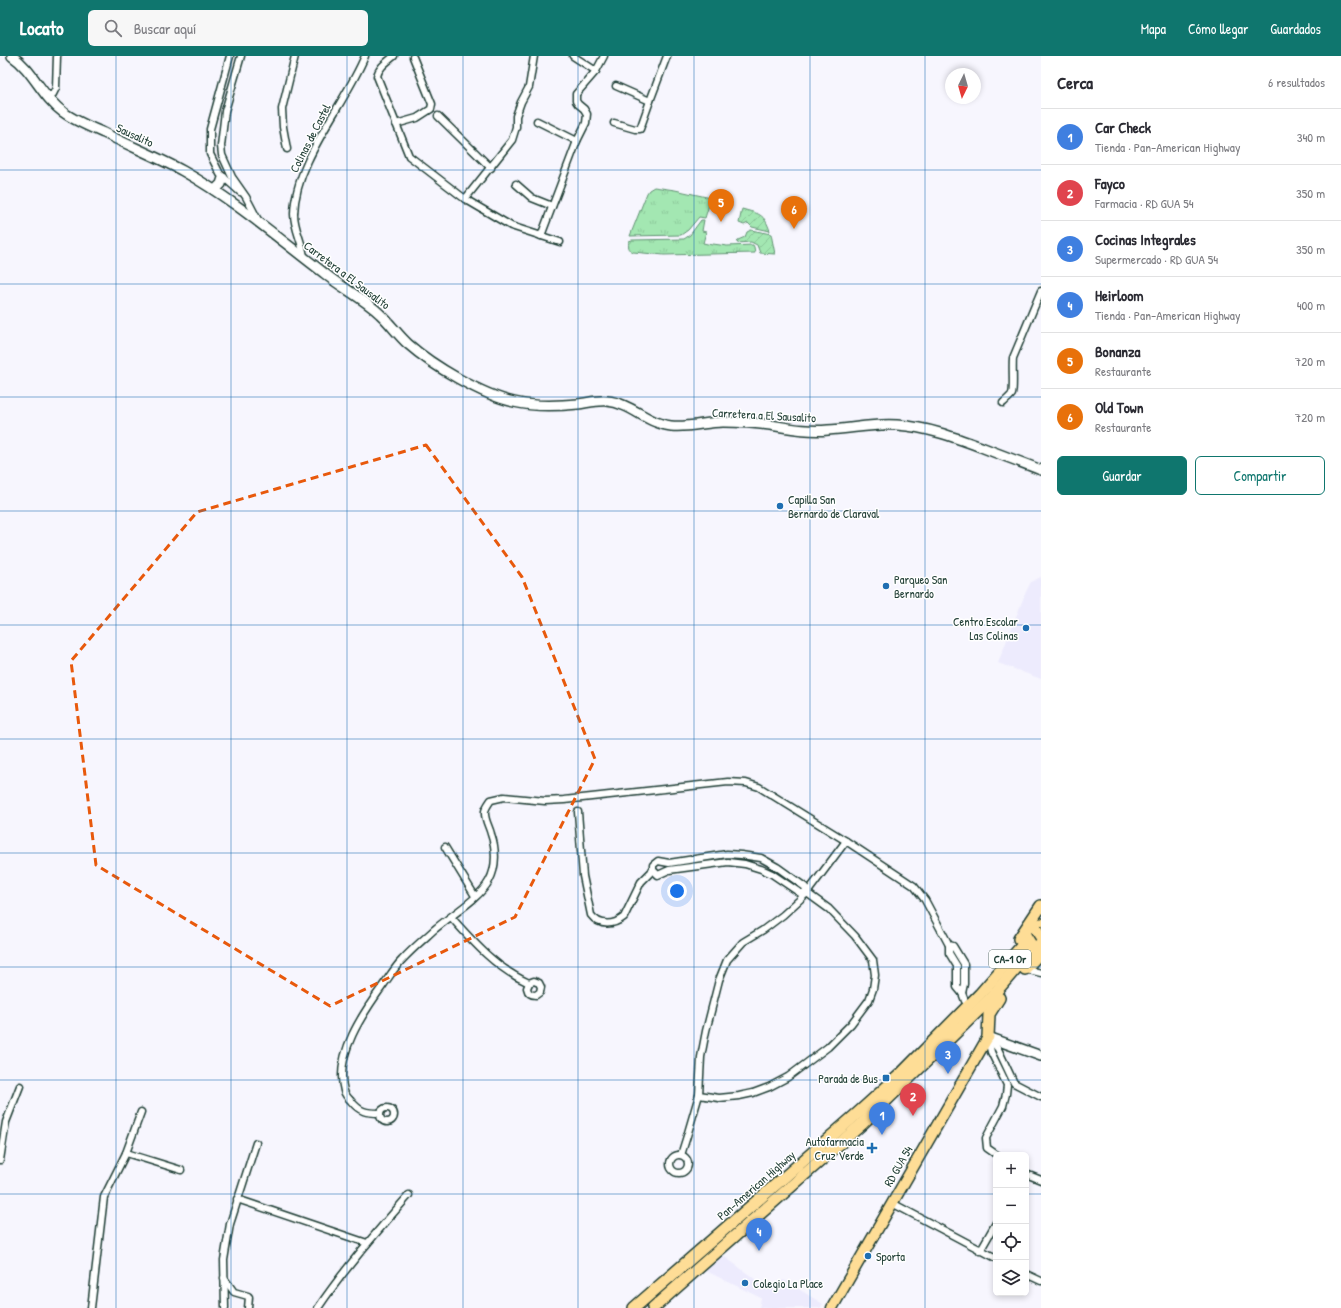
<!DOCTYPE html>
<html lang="es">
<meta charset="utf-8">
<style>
:root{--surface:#fff;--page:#f7f7f7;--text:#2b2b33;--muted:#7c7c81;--line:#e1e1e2;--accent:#0f766e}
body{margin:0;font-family:"Patrick Hand",sans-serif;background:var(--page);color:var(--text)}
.controls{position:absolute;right:12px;bottom:12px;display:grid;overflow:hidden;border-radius:6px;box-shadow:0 2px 6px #0003}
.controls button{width:36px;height:36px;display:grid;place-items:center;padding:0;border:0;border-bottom:1px solid var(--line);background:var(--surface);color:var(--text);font:20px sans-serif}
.compass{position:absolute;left:945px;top:12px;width:36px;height:36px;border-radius:50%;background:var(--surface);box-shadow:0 2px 6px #0003;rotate:185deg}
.you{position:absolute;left:677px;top:835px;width:14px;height:14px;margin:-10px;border:3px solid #fff;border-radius:50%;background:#1a73e8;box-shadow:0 0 0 6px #1a73e833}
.badge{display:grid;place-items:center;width:26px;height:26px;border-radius:50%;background:var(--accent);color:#fff;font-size:13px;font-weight:700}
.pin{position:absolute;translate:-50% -33px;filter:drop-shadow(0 1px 2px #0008)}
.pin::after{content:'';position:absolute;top:21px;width:14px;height:12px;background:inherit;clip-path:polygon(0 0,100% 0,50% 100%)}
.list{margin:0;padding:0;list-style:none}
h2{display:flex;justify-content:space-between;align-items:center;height:52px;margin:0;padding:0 16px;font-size:17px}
h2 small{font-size:13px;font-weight:400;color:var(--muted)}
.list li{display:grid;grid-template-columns:26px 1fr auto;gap:12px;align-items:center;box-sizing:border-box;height:56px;padding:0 16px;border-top:1px solid var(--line)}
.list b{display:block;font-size:15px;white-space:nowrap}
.list p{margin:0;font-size:13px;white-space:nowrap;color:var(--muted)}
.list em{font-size:13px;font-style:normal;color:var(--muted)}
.actions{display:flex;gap:8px;padding:12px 16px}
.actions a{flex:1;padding:9px 0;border:1px solid var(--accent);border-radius:6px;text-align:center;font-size:14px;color:var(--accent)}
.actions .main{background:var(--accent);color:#fff}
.icon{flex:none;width:22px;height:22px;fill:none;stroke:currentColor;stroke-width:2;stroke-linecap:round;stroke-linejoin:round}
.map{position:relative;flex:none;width:1041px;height:1252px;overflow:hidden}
header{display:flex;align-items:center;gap:24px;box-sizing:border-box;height:56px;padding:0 20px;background:var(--accent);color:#fff}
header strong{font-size:19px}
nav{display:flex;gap:22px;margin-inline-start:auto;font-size:14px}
.search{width:280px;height:36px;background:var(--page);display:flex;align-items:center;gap:10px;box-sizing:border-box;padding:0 14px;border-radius:6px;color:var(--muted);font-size:15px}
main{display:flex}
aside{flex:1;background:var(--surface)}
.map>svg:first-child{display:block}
.built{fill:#edebfd}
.grass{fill:url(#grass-tufts);stroke:#619273}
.garden{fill:url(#garden-furrows);stroke:#619273}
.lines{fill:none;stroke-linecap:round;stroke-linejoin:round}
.street-casing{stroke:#1f3d34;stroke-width:9}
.secondary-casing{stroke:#1f3d34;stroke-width:12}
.primary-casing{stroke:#1f3d34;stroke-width:13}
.highway-casing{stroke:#1f3d34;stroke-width:14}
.street{stroke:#fff;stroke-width:6}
.secondary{stroke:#fff;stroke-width:9}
.primary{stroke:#fedd96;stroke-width:10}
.highway{stroke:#fedd96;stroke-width:11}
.highway-bridge-casing{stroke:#1f3d34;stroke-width:14;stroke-linecap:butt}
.highway-bridge{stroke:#fedd96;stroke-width:11}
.marked{fill:none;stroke:#e8590c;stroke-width:3;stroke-dasharray:8 5;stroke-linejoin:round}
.grid{fill:none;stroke:#1f6fb2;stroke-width:1;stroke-opacity:0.55}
.poi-dot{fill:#1f6fb2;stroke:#fff;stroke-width:1.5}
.labels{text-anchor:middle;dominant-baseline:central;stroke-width:3;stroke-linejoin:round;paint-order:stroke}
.shield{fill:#fff;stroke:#627771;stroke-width:1}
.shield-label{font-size:11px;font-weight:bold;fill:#1f3d34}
.street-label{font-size:12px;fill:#1f3d34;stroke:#fff}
.poi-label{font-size:12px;fill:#1f3d34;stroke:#fff;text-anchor:start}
</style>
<header>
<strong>Locato</strong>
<div class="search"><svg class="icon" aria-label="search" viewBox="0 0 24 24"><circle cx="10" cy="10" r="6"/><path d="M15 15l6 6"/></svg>Buscar aquí</div>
<nav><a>Mapa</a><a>Cómo llegar</a><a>Guardados</a></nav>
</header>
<main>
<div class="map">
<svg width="1041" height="1252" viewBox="0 0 1041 1252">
<defs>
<pattern id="grass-tufts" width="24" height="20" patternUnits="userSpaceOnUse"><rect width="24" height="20" fill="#a3e7b2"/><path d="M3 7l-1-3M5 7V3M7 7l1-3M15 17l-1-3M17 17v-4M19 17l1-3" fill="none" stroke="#8cc79a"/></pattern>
<pattern id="garden-furrows" width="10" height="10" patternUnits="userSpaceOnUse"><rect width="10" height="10" fill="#a3e7b2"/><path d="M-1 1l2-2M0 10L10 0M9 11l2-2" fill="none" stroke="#8cc79a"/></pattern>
</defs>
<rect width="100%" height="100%" fill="#f7f6fe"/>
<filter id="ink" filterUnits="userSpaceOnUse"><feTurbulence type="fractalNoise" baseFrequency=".025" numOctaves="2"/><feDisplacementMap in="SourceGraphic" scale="8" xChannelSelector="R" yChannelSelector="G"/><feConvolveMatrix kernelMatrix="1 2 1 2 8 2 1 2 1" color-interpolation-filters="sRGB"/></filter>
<g filter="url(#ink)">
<g class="built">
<polygon points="1041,521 1041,623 998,607 1025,538 1031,526"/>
<polygon points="721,1198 767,1232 784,1224 823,1248 820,1252 759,1252 761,1242 702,1213"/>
</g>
<g class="grass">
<polygon points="654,131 675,134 711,142 705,162 699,161 688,174 681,179 630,180 647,137 649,134"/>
<path d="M701,164h3l-2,11 4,1 -3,11 9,2 1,-1 14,2 26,-1 1,2 1,6 -91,2 -31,-3c-5,-3 -5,-6 -4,-11l3,-1 52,-1 6,-4z"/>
</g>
<g class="garden">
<path d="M742,153c17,5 22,4 28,22l-18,-4 -4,-4 -4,2 -5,-2z"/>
<polygon points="751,174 771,178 775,198 760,197 757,189 751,186 737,187 738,184 745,181 747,176"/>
</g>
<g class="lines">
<defs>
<g id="street">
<polyline points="230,0 210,73 210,98 220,118 240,136"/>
<polyline points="241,0 225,55 221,90 222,99 232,121 246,141 258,164"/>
<path d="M394,0c-7,6 -15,11 -17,20l32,80 56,43 47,-59 4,-13v-11l5,-14 8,-15 5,-31"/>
<polyline points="573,0 596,15"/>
<polyline points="616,30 650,45"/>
<polyline points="47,41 53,38 56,32 57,0"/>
<polyline points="438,60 491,112"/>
<polyline points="537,65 577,85"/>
<polyline points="614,67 635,73 640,73 650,45 667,0"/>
<polyline points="396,68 417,62 431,53 432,48 413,1"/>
<polyline points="287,93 283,71 282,53 295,0"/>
<polyline points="516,128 532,142 552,150"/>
<polyline points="465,143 511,170 560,186"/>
<polyline points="541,180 577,85 586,67 587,58 584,53 578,48 576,45 576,38 596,15 604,0"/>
<path d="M304,202c-1,-15 -10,-29 -10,-44 1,-54 51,-109 71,-158"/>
<path d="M1003,347c3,-3 7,-6 9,-9 2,-6 0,-27 1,-36l28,-67"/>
<path d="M578,756l5,64 8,39c9,12 23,10 33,2l17,-35 12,-12"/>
<polyline points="445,791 475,840"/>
<path d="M451,861c23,26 46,52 78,66l5,-2 5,2 2,4 -1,5 -4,3c-6,0 -8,-2 -9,-7l2,-5"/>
<polyline points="949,889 953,890 964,908 964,928 962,937"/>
<polyline points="1025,913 1041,917"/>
<polyline points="988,983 991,996 1007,1029 1006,1038 1003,1050 986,1082 987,1092 997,1099"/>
<polyline points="990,983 998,993 1014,1027 1041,1041"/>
<polyline points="699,1039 719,1042 739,1040 753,1037 769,1031 788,1021 828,991 851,968 869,944 873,933 875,919 873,904 855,880 829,853 807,837 800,837 772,818 761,813 745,808 728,806 669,814 658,819 653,814 653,809 658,805 669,807 727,798 741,799 761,802 777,811 805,831 807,837"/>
<circle cx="387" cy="1059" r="7"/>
<path d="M380,1057c-14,0 -20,-1 -29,-12 -3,-3 -6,-6 -7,-10 -10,-36 19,-78 40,-107 6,-8 11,-17 18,-24 10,-11 22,-21 33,-31 15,-13 45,-31 54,-48 8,-14 7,-33 2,-47 -2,-8 -7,-15 -6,-23 1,-4 4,-8 6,-11l13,-3 41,4 19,-1 164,-18 18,1 13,4 87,54 68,45 11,14 24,45v8l8,13v21l5,6 3,8"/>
<polyline points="126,1097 181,1114"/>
<circle cx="679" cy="1108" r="9"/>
<polyline points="681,1099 687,1080 699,1039 701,1001 706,975 719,924 727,904 743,886 763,874 783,859 807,837 846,785"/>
<polyline points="0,1104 6,1066 20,1030"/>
<polyline points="1026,1118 1041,1124"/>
<polyline points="237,1143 367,1187"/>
<polyline points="892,1147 996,1202"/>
<polyline points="980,1195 996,1167"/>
<polyline points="1026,1218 1041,1225"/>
<polyline points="224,1222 234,1236 248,1240 249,1241 248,1252"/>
<polyline points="91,1252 104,1141 126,1097 141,1056"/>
<polyline points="225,1252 224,1204 230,1168 256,1087"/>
<path d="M318,1252c27,-40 59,-76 91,-113"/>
</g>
<g id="secondary">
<path d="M12,0c21,14 30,41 51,56 12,9 27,15 41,21 26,13 53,24 79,38 50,28 95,67 141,102 18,15 39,25 56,41 10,9 18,21 28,30 25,22 74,51 106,58 21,5 43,4 64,2 9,-1 19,-4 29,-3 24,2 41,23 64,25 18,2 35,-4 52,-4 16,0 32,1 47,3 19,3 38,7 58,5 23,-1 46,-7 69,-5 30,2 57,12 84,22 20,8 40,15 60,23"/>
<polyline points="215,134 221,128 223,122"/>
<polyline points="988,981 1041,1000"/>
</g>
<polyline id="primary" points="832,1252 988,981"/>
<g id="highway">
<polyline points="1019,883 1041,850"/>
<polyline points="1025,913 1041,896"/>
<polyline points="988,981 989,958 999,942"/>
<polyline points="634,1252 858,1057 901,1018 980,938 1041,868"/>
<polyline points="653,1252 863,1067 987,946 1041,883"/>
</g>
</defs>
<use href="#street" class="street-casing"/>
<use href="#secondary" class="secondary-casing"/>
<use href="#primary" class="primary-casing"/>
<use href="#highway" class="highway-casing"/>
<use href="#street" class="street"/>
<use href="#secondary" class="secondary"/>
<use href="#primary" class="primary"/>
<use href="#highway" class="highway"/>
<defs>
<polyline id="highway-bridge" points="1036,873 1041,881"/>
</defs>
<use href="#highway-bridge" class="highway-bridge-casing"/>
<use href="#highway-bridge" class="highway-bridge"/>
</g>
</g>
<path class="marked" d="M426,389l96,132 73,182 -80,158 -185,89 -234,-141 -25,-204 126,-149z"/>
<path class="grid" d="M116,0v1252M231,0v1252M347,0v1252M463,0v1252M578,0v1252M694,0v1252M810,0v1252M925,0v1252M0,114h1041M0,228h1041M0,341h1041M0,455h1041M0,569h1041M0,683h1041M0,797h1041M0,911h1041M0,1024h1041M0,1138h996M1026,1138h15"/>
<g class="poi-dot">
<circle cx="780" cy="450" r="4"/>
<circle cx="886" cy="530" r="4"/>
<circle cx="1026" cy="572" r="4"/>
<rect x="882" y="1018" width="8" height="8" rx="2"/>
<path d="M870 1086h4v4h4v4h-4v4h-4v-4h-4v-4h4z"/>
<circle cx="868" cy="1200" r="4"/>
<circle cx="745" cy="1227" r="4"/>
</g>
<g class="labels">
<rect class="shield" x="989" y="894" width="42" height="18" rx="3"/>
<g class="shield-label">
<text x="1010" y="903">CA-1 Or</text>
</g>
<g class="street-label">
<text transform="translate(135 79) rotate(25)">Sausalito</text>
<text transform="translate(310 82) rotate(-63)">Colinas de Castel</text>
<text transform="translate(347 219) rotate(37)">Carretera a El Sausalito</text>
<text transform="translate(764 359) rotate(3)">Carretera a El Sausalito</text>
<text transform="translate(898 1110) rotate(-60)">RD GUA 54</text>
<text transform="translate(756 1129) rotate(-41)">Pan-American Highway</text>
</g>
<g class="poi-label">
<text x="788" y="443">Capilla San<tspan x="788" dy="14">Bernardo de Claraval</tspan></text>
<text x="894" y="523">Parqueo San<tspan x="894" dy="14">Bernardo</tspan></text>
<text x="1018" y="565" text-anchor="end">Centro Escolar<tspan x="1018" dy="14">Las Colinas</tspan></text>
<text x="878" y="1022" text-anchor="end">Parada de Bus</text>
<text x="864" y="1085" text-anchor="end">Autofarmacia<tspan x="864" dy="14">Cruz Verde</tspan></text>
<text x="876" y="1200">Sporta</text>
<text x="753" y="1227">Colegio La Place</text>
</g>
</g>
</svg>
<div class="controls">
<button>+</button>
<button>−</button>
<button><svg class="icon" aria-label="locate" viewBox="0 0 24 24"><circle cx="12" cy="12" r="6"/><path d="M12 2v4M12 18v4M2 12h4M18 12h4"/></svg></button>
<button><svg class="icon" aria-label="layers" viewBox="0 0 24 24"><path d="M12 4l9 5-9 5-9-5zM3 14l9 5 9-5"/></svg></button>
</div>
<svg class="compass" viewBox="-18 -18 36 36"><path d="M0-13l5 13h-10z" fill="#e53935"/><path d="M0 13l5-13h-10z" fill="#7c7c81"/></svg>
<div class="you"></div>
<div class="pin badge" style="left:882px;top:1079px;background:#3f7fe0">1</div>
<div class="pin badge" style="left:913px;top:1060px;background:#e0444e">2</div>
<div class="pin badge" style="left:948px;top:1018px;background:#3f7fe0">3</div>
<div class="pin badge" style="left:759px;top:1195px;background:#3f7fe0">4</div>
<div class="pin badge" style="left:721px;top:166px;background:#e8710a">5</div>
<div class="pin badge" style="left:794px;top:173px;background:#e8710a">6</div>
</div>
<aside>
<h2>Cerca<small>6 resultados</small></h2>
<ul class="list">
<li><span class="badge" style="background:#3f7fe0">1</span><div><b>Car Check</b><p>Tienda · Pan-American Highway</p></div><em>340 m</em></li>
<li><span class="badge" style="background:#e0444e">2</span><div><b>Fayco</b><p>Farmacia · RD GUA 54</p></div><em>350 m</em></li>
<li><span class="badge" style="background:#3f7fe0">3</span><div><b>Cocinas Integrales</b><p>Supermercado · RD GUA 54</p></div><em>350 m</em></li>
<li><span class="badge" style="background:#3f7fe0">4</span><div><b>Heirloom</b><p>Tienda · Pan-American Highway</p></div><em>400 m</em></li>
<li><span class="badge" style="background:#e8710a">5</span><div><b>Bonanza</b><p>Restaurante</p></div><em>720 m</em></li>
<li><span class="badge" style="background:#e8710a">6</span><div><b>Old Town</b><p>Restaurante</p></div><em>720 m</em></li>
</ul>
<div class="actions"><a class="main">Guardar</a><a>Compartir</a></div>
</aside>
</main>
